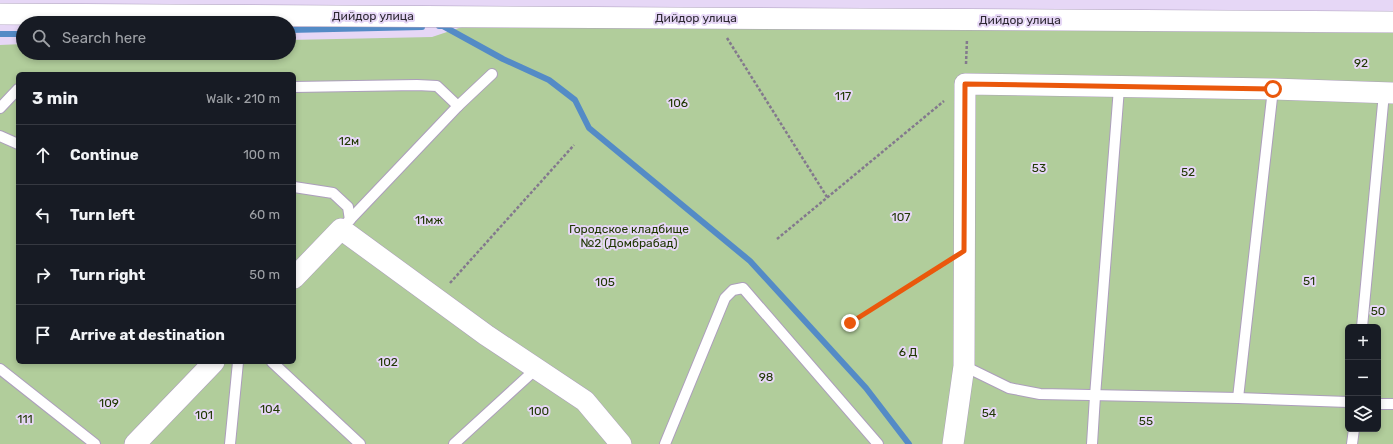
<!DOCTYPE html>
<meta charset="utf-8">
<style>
:root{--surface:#171b24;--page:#20242c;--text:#f1f3f6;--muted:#9ea1a6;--line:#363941}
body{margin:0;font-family:Rubik,sans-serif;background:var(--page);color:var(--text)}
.controls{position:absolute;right:12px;bottom:12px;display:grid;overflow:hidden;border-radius:6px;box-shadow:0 2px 6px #0003}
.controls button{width:36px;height:36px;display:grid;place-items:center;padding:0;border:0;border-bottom:1px solid var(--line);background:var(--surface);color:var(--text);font:20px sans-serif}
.stop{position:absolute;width:12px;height:12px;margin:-9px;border:3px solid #ea580c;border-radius:50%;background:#fff}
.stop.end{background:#ea580c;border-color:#fff;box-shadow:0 1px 4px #0008}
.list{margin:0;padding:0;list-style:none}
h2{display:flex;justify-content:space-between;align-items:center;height:52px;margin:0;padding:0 16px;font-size:17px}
h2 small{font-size:13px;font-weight:400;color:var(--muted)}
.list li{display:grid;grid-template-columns:26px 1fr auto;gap:12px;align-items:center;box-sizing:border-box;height:60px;padding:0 16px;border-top:1px solid var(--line)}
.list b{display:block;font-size:15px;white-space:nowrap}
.list em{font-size:13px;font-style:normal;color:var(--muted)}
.icon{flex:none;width:22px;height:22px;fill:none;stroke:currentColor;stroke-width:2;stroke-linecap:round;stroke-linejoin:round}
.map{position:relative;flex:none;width:1393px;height:444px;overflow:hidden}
.search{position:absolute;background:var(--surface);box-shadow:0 2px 6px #0003;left:16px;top:16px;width:280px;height:44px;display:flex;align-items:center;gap:10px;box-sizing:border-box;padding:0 14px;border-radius:22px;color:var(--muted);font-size:15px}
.panel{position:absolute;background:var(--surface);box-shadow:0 2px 6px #0003;left:16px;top:72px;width:280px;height:292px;border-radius:6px}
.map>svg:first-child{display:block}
.green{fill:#b1cd9b;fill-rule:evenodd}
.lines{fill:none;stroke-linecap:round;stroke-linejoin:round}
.stream{stroke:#548bc6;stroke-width:6}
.lane-casing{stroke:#ac9ebc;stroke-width:12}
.street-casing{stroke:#ac9ebc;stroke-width:22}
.path{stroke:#83798d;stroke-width:2.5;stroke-dasharray:3 2;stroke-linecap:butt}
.lane{stroke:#fff;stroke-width:10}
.street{stroke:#fff;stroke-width:21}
.route{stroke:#ea580c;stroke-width:5}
.labels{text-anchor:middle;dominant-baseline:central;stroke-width:4;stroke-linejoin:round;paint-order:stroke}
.street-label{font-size:12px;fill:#2e2934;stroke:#e6d7f6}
.park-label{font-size:12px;fill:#203803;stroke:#e6d7f6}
</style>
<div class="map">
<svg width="1393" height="444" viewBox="0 0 1393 444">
<rect width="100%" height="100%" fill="#e6d7f6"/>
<path class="green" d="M465,26l928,7v411h-1393v-399l23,-1v9h266v-13l143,-3zM18,74h276v288h-276zM1348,327h30v102h-30z"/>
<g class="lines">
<g class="stream">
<polyline points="439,26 443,26 503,59 549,80 575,100 589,128 750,261 866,388 909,444"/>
<polyline points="289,30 422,27"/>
<polyline points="0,34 23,34"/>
</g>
<defs>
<g id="lane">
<polyline points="294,87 417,85 437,86 458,106"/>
<polyline points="0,108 18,89"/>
<polyline points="0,136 18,144"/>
<polyline points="294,187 333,193 348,207 350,220"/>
<polyline points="341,229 458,106 492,74"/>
<polyline points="1362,327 1384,93"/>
<polyline points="272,362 360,444"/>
<polyline points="964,366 1009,388 1040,394 1238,398 1348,402"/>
<polyline points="0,369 95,444"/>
<polyline points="1238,398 1273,89"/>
<polyline points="1378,404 1393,404"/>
<polyline points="230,444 238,362"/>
<polyline points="454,444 537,368"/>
<polyline points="665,444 725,298 733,290 743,288 878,444"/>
<polyline points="1092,444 1095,396 1119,88"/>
<polyline points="1352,444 1354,429"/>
</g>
<g id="street">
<polyline points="0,14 1393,22"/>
<polyline points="294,278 341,229 486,335 585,401 621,444"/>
<polyline points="135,444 214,362"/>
<polyline points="953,444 964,366 965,84 1273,89 1393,93"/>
</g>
</defs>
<use href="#lane" class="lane-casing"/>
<use href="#street" class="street-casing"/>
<g class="path">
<polyline points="727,38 827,197"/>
<polyline points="966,64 967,39"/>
<polyline points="777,239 944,101"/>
<polyline points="450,283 574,145"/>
<polyline points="850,323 945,264"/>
</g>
<use href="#lane" class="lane"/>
<use href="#street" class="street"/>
</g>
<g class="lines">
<polyline class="route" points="850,323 964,251 965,84 1273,89"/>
</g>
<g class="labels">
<g class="street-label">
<text x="373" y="16">Дийдор улица</text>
<text x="696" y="18">Дийдор улица</text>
<text x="1020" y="20">Дийдор улица</text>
</g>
<g class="park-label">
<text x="1361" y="63">92</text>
<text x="843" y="96">117</text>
<text x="678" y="103">106</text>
<text x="349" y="141">12м</text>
<text x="1039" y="168">53</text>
<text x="1188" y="172">52</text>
<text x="901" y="217">107</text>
<text x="429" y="220">11мж</text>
<text x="629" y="229">Городское кладбище<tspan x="629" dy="14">№2 (Домбрабад)</tspan></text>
<text x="1309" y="281">51</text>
<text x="605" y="282">105</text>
<text x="1378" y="311">50</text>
<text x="908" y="352">6 Д</text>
<text x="388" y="362">102</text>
<text x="766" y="377">98</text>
<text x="109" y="403">109</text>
<text x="270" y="409">104</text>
<text x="539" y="411">100</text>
<text x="989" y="413">54</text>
<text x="204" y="415">101</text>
<text x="25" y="419">111</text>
<text x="1146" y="421">55</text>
</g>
</g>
</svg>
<div class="controls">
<button>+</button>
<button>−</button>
<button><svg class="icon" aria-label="layers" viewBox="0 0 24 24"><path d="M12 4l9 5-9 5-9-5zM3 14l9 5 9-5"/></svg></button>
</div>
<div class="stop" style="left:1273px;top:89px"></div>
<div class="stop end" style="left:850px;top:323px"></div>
<div class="search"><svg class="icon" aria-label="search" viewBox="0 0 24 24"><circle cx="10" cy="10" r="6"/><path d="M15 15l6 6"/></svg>Search here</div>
<section class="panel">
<h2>3 min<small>Walk · 210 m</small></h2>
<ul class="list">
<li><svg class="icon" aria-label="ahead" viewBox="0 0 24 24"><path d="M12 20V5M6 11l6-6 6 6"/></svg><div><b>Continue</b></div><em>100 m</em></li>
<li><svg class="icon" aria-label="left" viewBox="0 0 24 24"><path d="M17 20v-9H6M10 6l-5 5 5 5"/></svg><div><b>Turn left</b></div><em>60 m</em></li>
<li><svg class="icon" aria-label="right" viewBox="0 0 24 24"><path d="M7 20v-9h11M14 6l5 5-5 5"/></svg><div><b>Turn right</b></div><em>50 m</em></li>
<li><svg class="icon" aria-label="arrive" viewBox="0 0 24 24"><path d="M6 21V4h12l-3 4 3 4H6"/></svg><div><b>Arrive at destination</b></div></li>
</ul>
</section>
</div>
